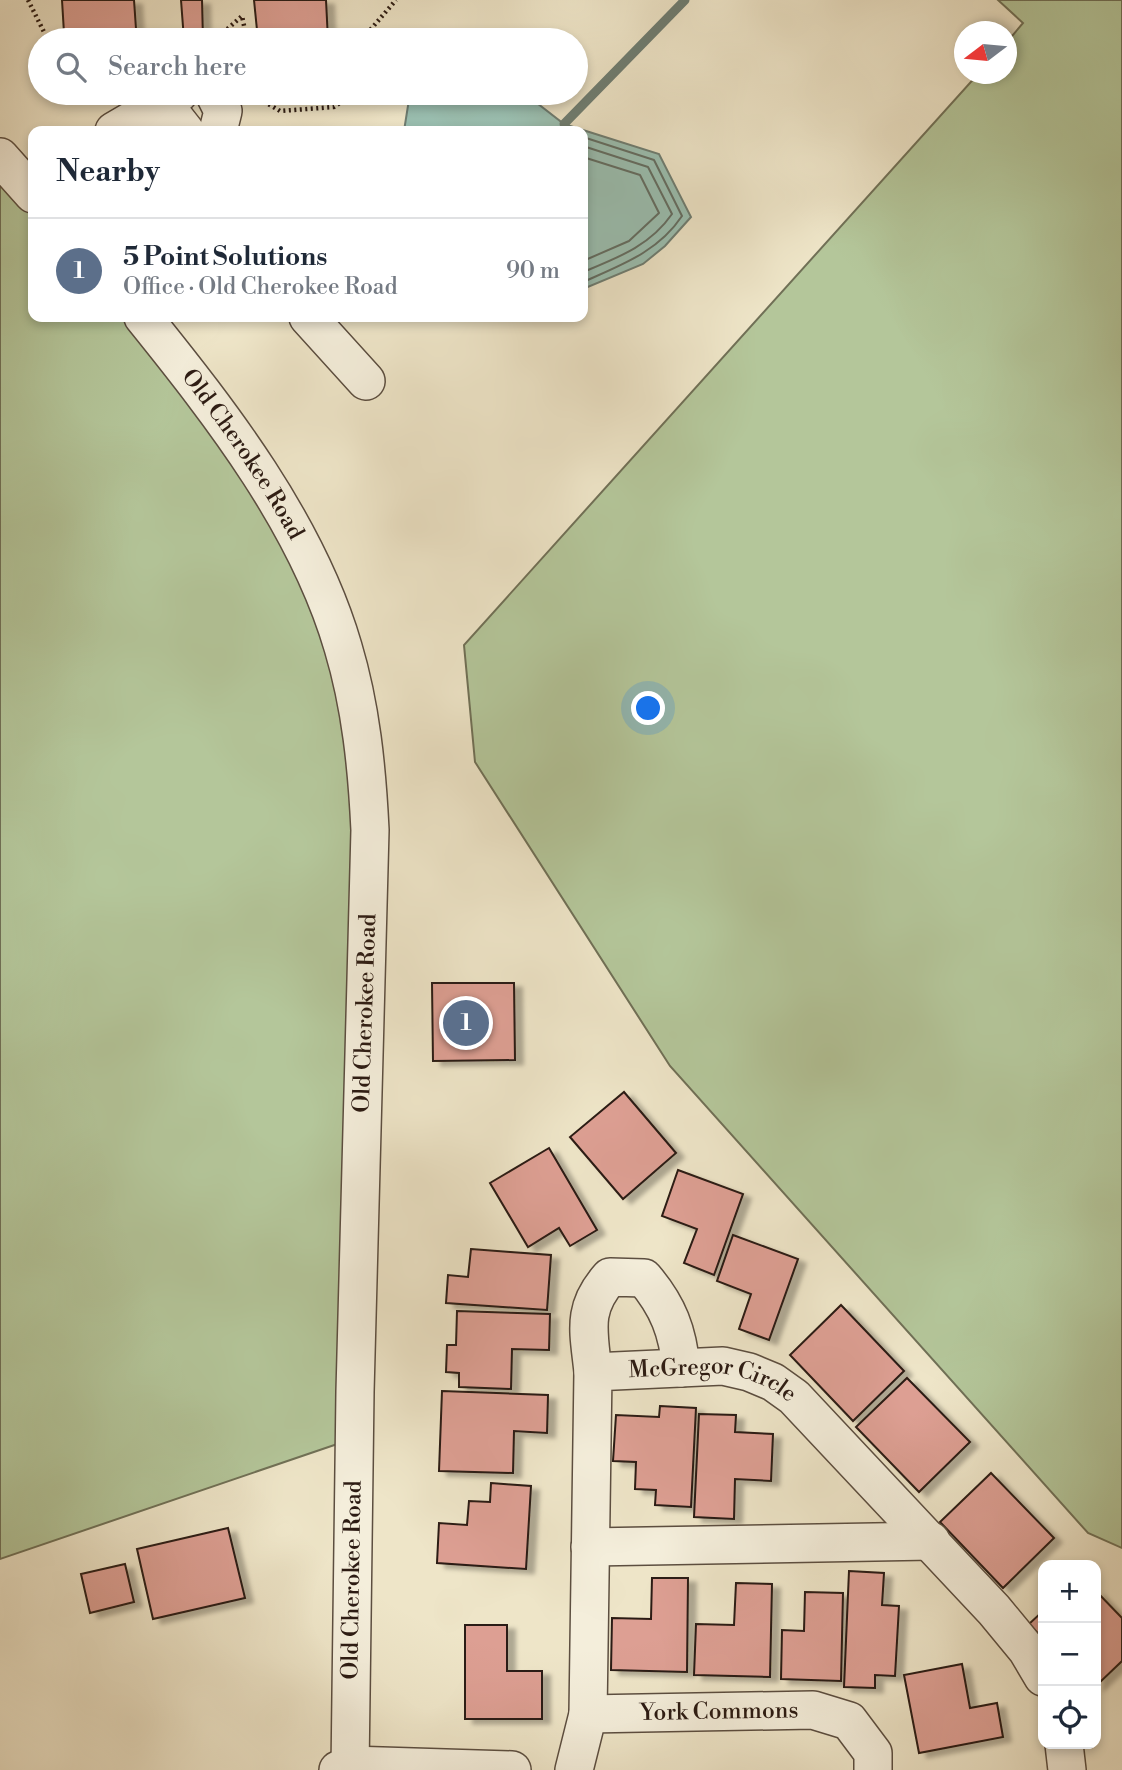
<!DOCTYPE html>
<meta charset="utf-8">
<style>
:root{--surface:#fff;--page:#f6f6f7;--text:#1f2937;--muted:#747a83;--line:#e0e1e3;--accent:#8f2418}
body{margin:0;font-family:"Libre Bodoni",serif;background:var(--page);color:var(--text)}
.controls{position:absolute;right:21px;bottom:21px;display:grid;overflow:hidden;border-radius:14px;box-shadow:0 4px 10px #0003}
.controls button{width:63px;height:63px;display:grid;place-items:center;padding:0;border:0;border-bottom:2px solid var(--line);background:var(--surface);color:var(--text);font:35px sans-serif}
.compass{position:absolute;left:954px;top:21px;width:63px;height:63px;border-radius:50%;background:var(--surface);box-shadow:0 4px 10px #0003;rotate:254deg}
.you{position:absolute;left:649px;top:709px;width:24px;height:24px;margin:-18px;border:5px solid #fff;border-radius:50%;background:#1a73e8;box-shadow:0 0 0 10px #1a73e833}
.badge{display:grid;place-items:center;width:46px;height:46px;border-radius:50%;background:var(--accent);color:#fff;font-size:23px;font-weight:700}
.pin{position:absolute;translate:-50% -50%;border:4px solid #fff;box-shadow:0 2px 7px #0006}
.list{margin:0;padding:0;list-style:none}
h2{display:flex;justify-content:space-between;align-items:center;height:91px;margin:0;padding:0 28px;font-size:30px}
h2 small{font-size:23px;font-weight:400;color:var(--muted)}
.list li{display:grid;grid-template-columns:46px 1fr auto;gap:21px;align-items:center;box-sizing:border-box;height:105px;padding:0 28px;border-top:2px solid var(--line)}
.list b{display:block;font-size:26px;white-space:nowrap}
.list p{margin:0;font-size:23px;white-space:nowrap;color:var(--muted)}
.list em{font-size:23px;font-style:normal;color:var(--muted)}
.icon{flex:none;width:38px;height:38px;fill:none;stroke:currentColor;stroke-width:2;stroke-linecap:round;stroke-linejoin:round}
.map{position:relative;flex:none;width:1122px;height:1770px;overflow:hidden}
.search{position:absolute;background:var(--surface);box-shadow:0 4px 10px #0003;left:28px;top:28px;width:560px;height:77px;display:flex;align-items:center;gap:18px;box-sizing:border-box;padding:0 24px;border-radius:38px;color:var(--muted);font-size:26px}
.panel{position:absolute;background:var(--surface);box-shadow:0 4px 10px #0003;left:28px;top:126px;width:560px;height:196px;border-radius:14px}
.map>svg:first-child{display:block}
.green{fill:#b4c69a;stroke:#707056;stroke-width:2}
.water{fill:#9abfb1;stroke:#6e7d72;stroke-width:2}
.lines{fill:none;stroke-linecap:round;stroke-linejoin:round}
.shore{stroke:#636d62;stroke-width:2}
.stream{stroke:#6e7d72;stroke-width:9}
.building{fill:#dd9f93;stroke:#2c1b13;stroke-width:2;filter:url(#shadow)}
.minor-casing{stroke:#5c4e40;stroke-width:40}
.path{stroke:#2c1b13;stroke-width:4.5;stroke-dasharray:2 3.5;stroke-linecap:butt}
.minor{stroke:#f4eedb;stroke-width:37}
.labels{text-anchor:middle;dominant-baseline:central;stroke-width:5;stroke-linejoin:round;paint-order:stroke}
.street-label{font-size:23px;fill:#2c1b13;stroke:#f4eedb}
</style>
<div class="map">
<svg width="1122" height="1770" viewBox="0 0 1122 1770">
<defs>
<filter id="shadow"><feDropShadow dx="8" dy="4.5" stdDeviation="2" flood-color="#0004"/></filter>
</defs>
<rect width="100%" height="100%" fill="#eee5c8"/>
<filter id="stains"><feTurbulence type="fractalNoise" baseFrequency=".00286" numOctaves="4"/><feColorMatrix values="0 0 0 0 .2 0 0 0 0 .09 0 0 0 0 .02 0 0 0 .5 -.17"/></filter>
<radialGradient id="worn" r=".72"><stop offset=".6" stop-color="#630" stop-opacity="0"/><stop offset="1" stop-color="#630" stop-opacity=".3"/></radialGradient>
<g class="green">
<polygon points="998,0 1122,0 1122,1548 1088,1533 670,1066 475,762 464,645 978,74 1006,74 1007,42 1023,23"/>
<polygon points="0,157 33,194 33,317 143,317 248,458 357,700 355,1438 0,1559"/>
</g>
<polygon class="water" points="410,93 524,93 564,124 659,154 691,217 665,246 643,264 583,289 583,131 404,131"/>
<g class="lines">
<g class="shore">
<path d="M583,137l71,23 28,56c-24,36 -61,49 -99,66"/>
<path d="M583,146l65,21 24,47c-22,32 -55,44 -89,58"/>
<polyline points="583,157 640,175 659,213 629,241 583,261"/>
</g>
<polyline class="stream" points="564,124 685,0"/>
</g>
<g class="building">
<polygon points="62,0 134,0 136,29 64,33"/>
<polygon points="181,0 202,0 203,40 184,40"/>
<polygon points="254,0 326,0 328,40 258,40"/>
<polygon points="432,983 514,983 515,1060 433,1061"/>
<polygon points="624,1092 676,1153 623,1199 570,1137"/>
<polygon points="549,1148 597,1230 570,1246 559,1228 528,1247 490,1183"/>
<polygon points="678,1170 743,1194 714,1275 684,1263 697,1229 662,1216"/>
<polygon points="733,1235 798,1259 769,1340 739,1329 751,1294 717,1281"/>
<polygon points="471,1249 551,1255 547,1310 446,1303 448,1275 468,1277"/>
<polygon points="841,1305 904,1371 853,1421 790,1355"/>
<polygon points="457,1311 550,1314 549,1350 512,1349 511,1389 459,1387 459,1373 446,1372 447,1345 456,1345"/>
<polygon points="907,1378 970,1442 919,1492 856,1427"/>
<polygon points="442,1391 548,1395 547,1433 514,1431 513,1473 439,1471"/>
<polygon points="660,1406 696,1408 691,1507 655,1505 656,1490 635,1489 636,1462 613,1461 616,1415 659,1417"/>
<polygon points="699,1414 736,1415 735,1432 773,1434 771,1481 735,1479 734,1519 694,1517"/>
<polygon points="991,1473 1054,1538 1003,1588 940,1522"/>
<polygon points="491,1483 531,1486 526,1569 437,1563 439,1523 467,1525 469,1501 490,1502"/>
<polygon points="228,1528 245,1598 153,1619 137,1549"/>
<polygon points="125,1564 134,1602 90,1613 81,1574"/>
<polygon points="849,1571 884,1573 882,1605 899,1606 895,1676 875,1675 875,1688 844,1687"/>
<polygon points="652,1578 688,1578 687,1672 611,1670 612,1618 651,1619"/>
<polygon points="736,1583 772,1584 770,1677 694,1675 696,1624 734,1625"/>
<polygon points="1096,1591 1122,1618 1122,1661 1096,1686"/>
<polygon points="805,1592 843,1593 841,1681 781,1679 782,1630 804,1631"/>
<polygon points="1043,1611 1043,1639 1029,1624"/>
<polygon points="465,1625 507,1625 507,1671 542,1671 542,1719 465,1719"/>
<polygon points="962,1664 970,1708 997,1703 1003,1737 919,1753 904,1675"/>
</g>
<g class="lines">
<defs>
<g id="minor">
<polyline points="214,93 223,111 218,131"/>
<polyline points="163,103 185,131"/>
<polyline points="114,131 179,93"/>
<polyline points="0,157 33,194"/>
<path id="s1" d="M143,317c79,98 164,207 200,330 18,60 24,121 27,183l-15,562 -5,378"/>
<polyline points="308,317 366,381"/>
<path d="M593,1372c-4,-40 -12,-63 17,-95l34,1c24,28 34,54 37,90"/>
<polyline points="590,1547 931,1541"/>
<path id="s2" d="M588,1714l5,-342 130,-6 26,6 24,10 21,15 200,213 33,40 16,27"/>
<polyline points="1064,1744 1067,1770"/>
<polyline points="338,1770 350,1765 512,1770"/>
<path id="s3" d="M574,1770l14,-56 225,-4 36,11 24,32v17"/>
</g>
</defs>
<use href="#minor" class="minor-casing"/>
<g class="path">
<polyline points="28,0 48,40"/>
<polyline points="215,40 242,16 247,40"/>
<polyline points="367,40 371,29 396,0"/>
<polyline points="258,93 260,99 280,111 334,107 354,93"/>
</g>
<use href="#minor" class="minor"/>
</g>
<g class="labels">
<g class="street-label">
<text stroke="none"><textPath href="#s1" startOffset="170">Old Cherokee Road</textPath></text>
<text transform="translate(365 1013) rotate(-88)">Old Cherokee Road</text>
<text stroke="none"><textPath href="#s2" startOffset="464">McGregor Circle</textPath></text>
<text transform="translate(352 1580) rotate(-89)">Old Cherokee Road</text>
<text stroke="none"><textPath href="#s3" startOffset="189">York Commons</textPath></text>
</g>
</g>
<rect width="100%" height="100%" filter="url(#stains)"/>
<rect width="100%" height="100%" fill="url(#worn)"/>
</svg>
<div class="controls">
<button>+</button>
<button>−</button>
<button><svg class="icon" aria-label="locate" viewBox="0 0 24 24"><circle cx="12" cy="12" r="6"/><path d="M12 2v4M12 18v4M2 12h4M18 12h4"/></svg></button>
</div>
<svg class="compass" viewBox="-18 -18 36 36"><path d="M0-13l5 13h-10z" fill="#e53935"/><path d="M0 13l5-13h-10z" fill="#747a83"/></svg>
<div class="you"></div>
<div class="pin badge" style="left:466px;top:1023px;background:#5c6f8a">1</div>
<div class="search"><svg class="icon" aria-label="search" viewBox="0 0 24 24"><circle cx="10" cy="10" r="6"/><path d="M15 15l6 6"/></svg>Search here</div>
<section class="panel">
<h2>Nearby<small></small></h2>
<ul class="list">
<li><span class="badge" style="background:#5c6f8a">1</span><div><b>5 Point Solutions</b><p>Office · Old Cherokee Road</p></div><em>90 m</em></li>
</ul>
</section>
</div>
